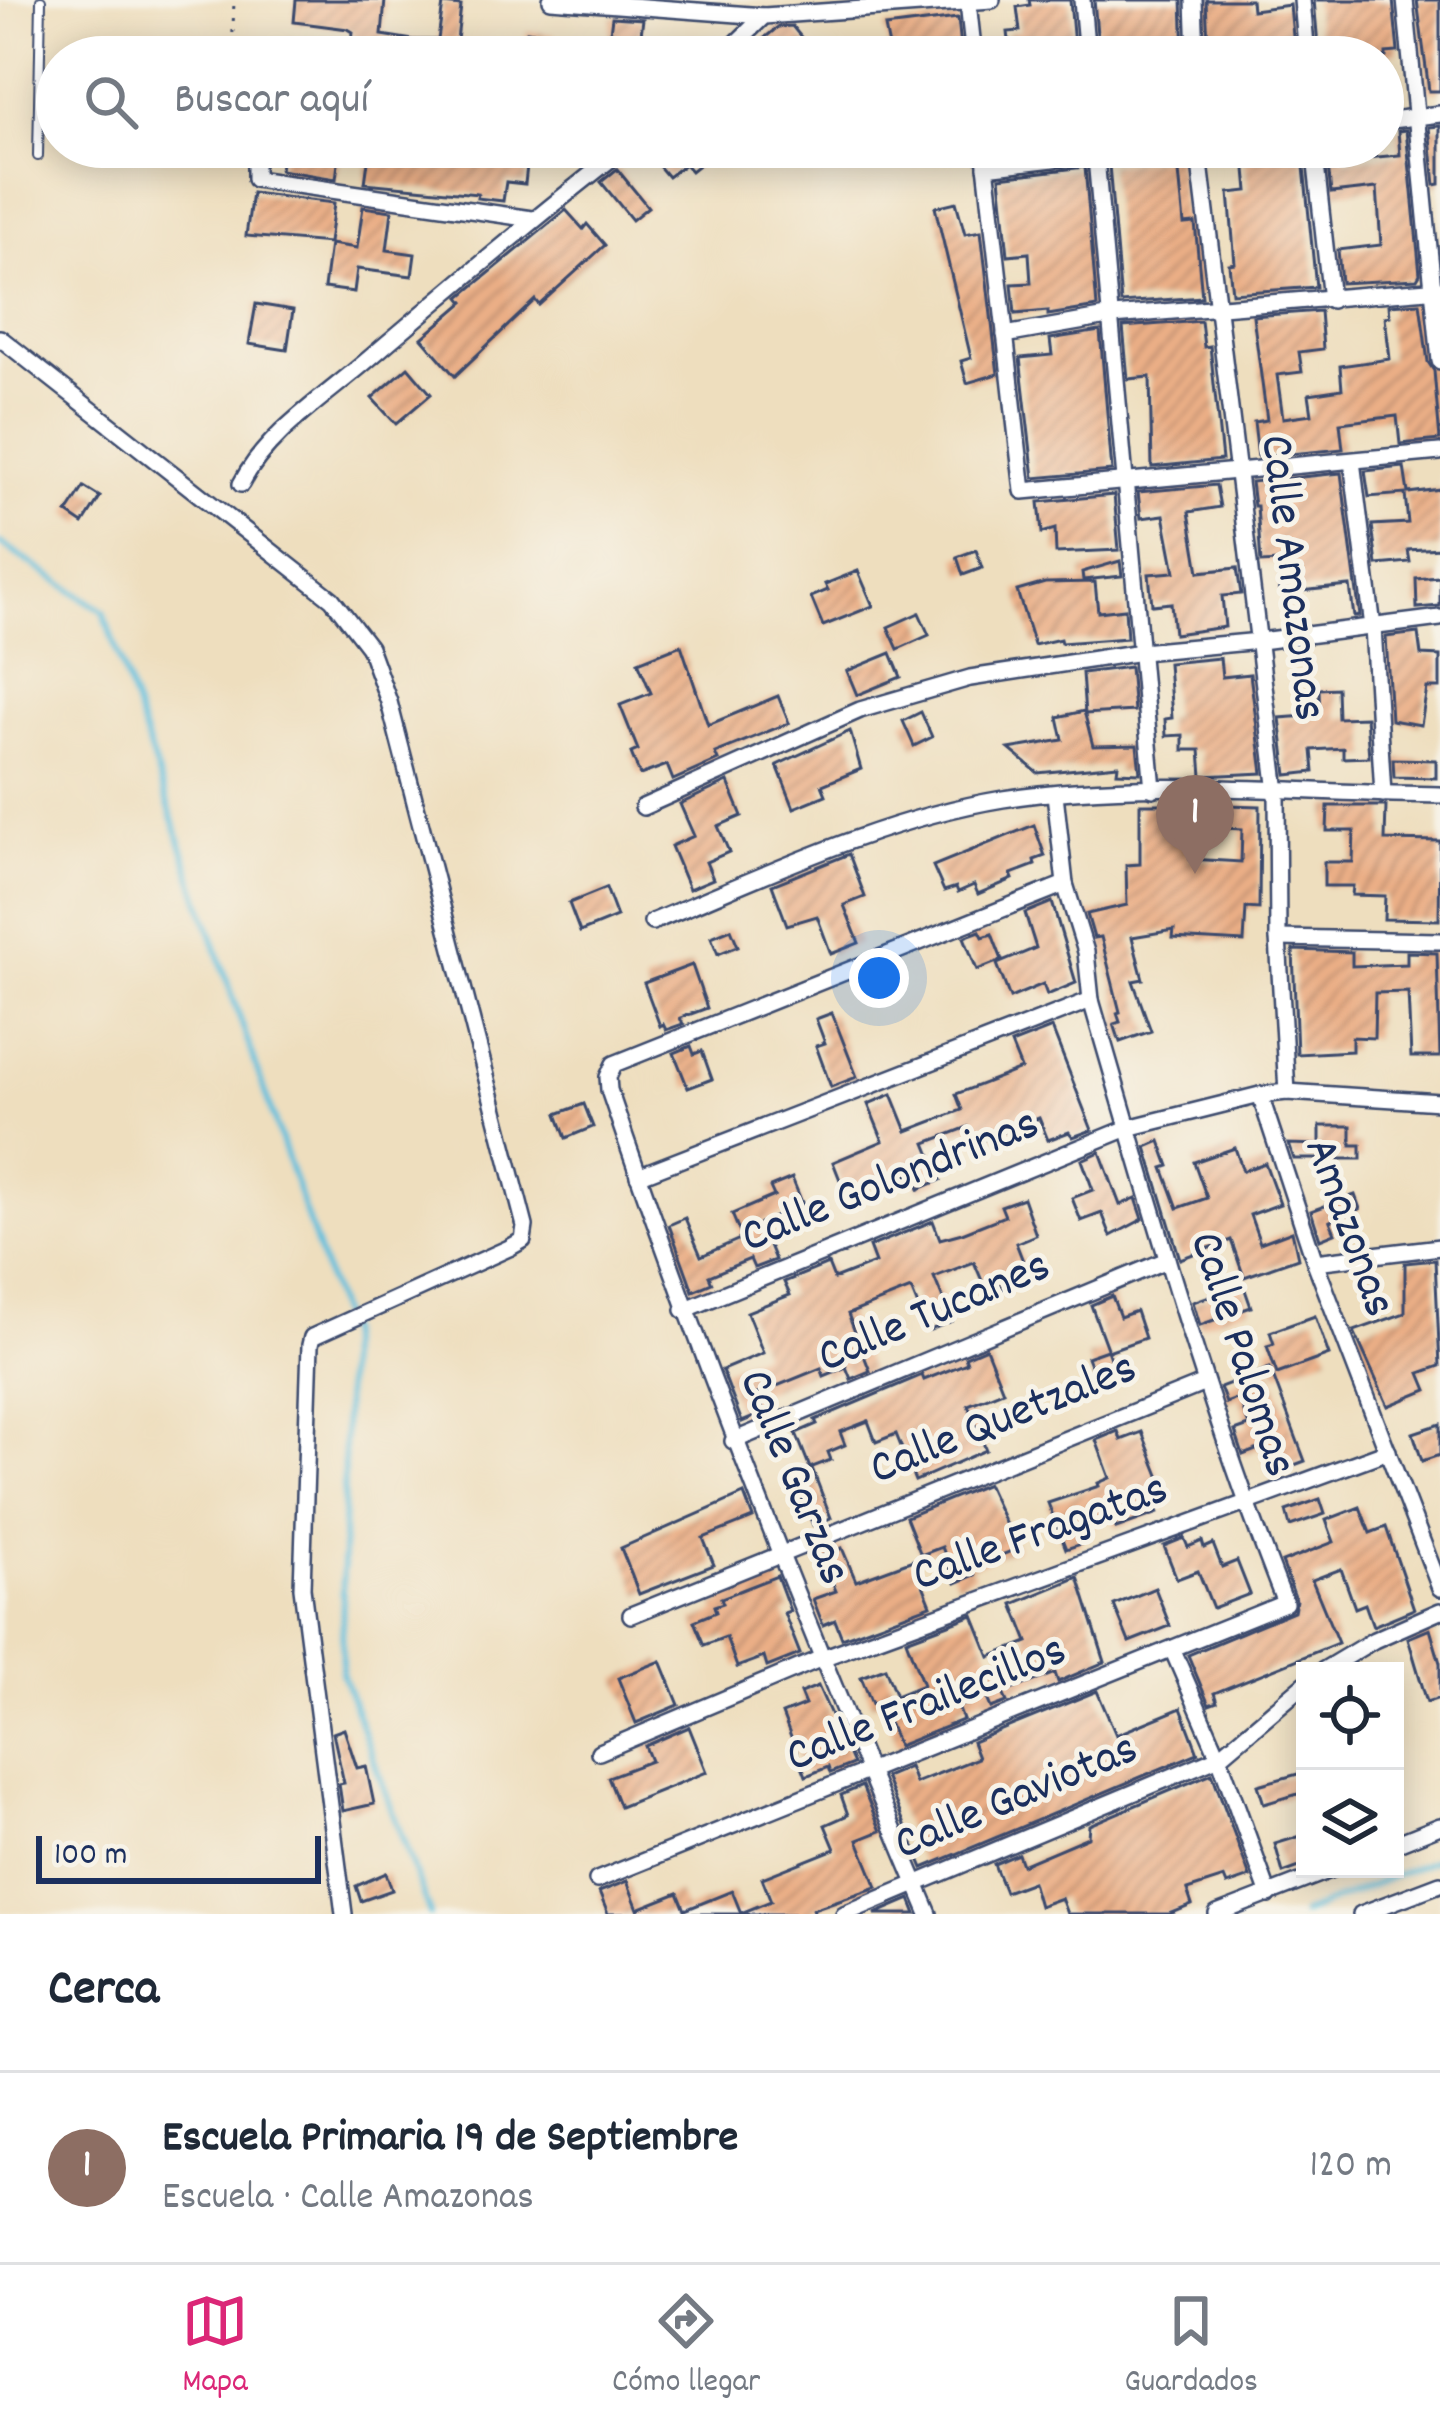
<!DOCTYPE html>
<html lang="es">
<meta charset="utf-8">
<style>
:root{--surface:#fff;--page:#f2f2f3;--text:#1f2937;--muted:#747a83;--line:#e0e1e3;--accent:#db2777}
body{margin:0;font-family:Dekko,sans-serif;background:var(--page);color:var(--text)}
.controls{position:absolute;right:36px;bottom:36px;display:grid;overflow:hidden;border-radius:0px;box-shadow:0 6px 30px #0003}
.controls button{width:108px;height:108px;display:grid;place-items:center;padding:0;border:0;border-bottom:3px solid var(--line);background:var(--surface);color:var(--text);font:60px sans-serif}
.scale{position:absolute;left:36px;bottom:30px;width:285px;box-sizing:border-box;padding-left:12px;border:6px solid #1b2f5e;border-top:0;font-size:33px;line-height:42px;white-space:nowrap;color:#1b2f5e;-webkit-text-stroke:9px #f7f3e8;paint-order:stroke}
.you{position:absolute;left:879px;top:978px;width:42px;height:42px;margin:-30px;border:9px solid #fff;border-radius:50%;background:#1a73e8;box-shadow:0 0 0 18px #1a73e833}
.badge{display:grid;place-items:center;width:78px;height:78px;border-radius:50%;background:var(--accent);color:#fff;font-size:39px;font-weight:700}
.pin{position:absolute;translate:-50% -99px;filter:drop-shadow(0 3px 6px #0008)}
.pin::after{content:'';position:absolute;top:63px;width:42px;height:36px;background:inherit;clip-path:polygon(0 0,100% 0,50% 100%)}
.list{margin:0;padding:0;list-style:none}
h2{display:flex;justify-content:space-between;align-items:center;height:156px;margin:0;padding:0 48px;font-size:51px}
h2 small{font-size:39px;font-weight:400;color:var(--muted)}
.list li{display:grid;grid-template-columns:78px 1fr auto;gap:36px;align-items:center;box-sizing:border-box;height:192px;padding:0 48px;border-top:3px solid var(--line)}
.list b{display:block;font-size:45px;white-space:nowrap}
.list p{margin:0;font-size:39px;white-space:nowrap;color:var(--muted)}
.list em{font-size:39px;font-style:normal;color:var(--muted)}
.icon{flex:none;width:66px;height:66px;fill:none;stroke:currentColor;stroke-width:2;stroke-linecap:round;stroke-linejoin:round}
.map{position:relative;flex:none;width:1440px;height:1914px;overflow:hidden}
.search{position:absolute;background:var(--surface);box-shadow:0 6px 30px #0003;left:36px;right:36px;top:36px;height:132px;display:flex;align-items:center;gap:30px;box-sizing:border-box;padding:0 42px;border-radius:66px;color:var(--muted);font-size:45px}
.sheet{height:348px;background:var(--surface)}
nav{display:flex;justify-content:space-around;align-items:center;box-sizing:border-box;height:168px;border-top:3px solid var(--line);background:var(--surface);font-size:33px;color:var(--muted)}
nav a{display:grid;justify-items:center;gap:6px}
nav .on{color:var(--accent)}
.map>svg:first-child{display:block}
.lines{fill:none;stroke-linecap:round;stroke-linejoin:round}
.stream{stroke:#5fbfdd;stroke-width:6}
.building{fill:url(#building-hatch)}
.service-casing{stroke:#3b496c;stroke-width:12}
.minor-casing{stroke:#3b496c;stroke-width:20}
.path{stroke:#3b496c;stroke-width:3;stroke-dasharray:3 9;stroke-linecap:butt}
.service{stroke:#fff;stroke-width:8}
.minor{stroke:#fff;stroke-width:15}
.labels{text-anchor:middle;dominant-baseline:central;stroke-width:10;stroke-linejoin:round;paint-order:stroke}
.street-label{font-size:48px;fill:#1b2f5e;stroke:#f7f3e8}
</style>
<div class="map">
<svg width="1440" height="1914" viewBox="0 0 1440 1914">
<defs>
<pattern id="building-hatch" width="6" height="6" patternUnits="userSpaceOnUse" patternTransform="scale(3)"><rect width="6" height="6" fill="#ebaf86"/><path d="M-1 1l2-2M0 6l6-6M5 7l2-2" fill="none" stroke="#be8f71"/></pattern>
</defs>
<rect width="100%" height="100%" fill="#f7f3e8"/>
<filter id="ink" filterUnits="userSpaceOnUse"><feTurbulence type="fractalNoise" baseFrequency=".00833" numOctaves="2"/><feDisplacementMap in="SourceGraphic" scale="24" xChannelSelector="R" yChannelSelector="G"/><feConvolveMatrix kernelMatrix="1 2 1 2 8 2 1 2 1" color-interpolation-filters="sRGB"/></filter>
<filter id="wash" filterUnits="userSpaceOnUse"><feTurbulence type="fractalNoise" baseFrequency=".004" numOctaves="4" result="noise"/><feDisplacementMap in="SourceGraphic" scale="48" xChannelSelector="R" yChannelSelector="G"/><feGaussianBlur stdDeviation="2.7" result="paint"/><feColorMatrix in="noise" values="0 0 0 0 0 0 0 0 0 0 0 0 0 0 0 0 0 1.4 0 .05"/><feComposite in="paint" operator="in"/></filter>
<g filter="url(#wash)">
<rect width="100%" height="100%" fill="#eedebe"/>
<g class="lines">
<g class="stream">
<polyline points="0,543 103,611 345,1331 342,1673 430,1914"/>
<polyline points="1302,1914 1440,1857"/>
</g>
</g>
<g id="blocks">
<g class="building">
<polygon points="296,0 385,0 382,35 413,40 438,40 443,4 461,6 457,40 466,41 464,57 363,57 351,53 353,32 348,29 294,22"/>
<polygon points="1029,0 1070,0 1075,57 1011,57 1008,32 1020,31 1017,7 1030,5"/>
<polygon points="1094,0 1182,0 1184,57 1099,57"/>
<polygon points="1206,0 1251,0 1252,10 1290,5 1295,57 1253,57 1252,37 1208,43"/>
<polygon points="1314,0 1393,0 1398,52 1386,53 1386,57 1319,57"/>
<polygon points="1417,0 1440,0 1440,91 1429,91"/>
<polygon points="612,17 643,19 638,57 607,56"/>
<polygon points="958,18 962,57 891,57 885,27"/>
<polygon points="792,26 817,57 741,57 778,27"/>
<polygon points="527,31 555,35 550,57 523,57"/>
<polygon points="1440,126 1440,184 1435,185 1429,127"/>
<polygon points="1406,130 1420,274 1417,279 1341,283 1338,250 1381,245 1377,188 1331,193 1326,147 1343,147 1344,160 1400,155 1398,131"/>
<polygon points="283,147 340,147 336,179 280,170"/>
<polygon points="370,147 529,147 525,184 506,182 503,201 477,198 478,194 365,183"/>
<polygon points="643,147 721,147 691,171 685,164 668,177"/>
<polygon points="1244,147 1302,147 1316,287 1232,293 1229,264 1235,263 1229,193 1248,191"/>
<polygon points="1177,151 1184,224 1195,223 1202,297 1121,303 1109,165 1157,159"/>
<polygon points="1085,167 1097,307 1048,315 1048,311 1015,314 1012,284 1031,283 1029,253 1008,255 1000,177"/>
<polygon points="617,169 648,207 632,220 601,182"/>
<polygon points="252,193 334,203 329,243 246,236"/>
<polygon points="956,202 965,234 981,231 998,374 967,383 961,361 971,358 935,207"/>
<polygon points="363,207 392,211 387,250 415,254 412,276 357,269 354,292 324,288 330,244 357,248"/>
<polygon points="566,210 583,229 587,224 605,245 539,305 535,300 455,376 422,338 464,302 460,297"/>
<polygon points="1420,303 1428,362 1434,371 1440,440 1400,444 1397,416 1340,423 1343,449 1258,457 1254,422 1267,420 1253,316 1320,311 1323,349 1299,352 1302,372 1277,375 1283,418 1312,414 1309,394 1342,389 1340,366 1390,359 1385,317 1390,316 1389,305"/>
<polygon points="256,304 293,310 287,350 249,344"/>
<polygon points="1201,321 1204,347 1210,346 1222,460 1152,467 1150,377 1128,379 1123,327"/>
<polygon points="1100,331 1112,471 1034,478 1020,358 1052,355 1050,339"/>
<polygon points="408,367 431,394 396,424 372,398"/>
<polygon points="1404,467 1408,493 1440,489 1440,548 1408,550 1410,562 1377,565 1372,525 1408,523 1405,494 1369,497 1365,471"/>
<polygon points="1341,473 1360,616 1354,617 1350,586 1280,593 1278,562 1261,563 1257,506 1254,506 1251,482"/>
<polygon points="1216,485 1220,507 1189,512 1199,572 1237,568 1241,594 1222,596 1225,627 1174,634 1171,603 1152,605 1149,574 1175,572 1164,515 1141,518 1138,492"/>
<polygon points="84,487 100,497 83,524 67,513"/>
<polygon points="1114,495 1119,550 1056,553 1055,529 1042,533 1039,502"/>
<polygon points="976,550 982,568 963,575 957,557"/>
<polygon points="1120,561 1122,576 1083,580 1082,572"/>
<polygon points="858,571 873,606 823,626 811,597 828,590 825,584"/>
<polygon points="1440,577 1440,606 1417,608 1416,579"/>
<polygon points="1095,582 1098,612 1125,609 1127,638 1061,643 1060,639 1034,645 1017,591 1045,583"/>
<polygon points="919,613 929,635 898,649 888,627"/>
<polygon points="1418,633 1421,655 1440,656 1440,688 1427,688 1421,725 1391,720 1386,637"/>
<polygon points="681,645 708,725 778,696 789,723 715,753 718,760 673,780 667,765 640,775 631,753 638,750 620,705 651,693 638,662"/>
<polygon points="891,653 901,677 857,695 847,671"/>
<polygon points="1220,658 1222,677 1250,674 1263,773 1202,776 1200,750 1183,750 1183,735 1166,736 1165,719 1172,718 1168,663"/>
<polygon points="1130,667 1134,711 1085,714 1082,673"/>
<polygon points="1337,688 1338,718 1366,717 1369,757 1343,758 1343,748 1312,750 1314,772 1287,775 1280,718 1320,715 1319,689"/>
<polygon points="1084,711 1093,746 1137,745 1140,773 1117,772 1118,765 1038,773 1009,749 1063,740 1058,717"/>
<polygon points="921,712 932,737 914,746 903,721"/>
<polygon points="850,731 861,769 822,785 826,795 794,808 777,765"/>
<polygon points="1393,759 1436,760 1436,778 1394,777"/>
<polygon points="728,782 742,816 718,826 729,852 706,862 713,879 689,889 671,846 694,836 680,804"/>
<polygon points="1140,804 1190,804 1190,859 1241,862 1242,829 1225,828 1226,805 1260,806 1259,909 1246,908 1244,942 1173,938 1174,930 1132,937 1143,979 1133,981 1151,1031 1120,1042 1114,1024 1120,1022 1117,1013 1120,1012 1101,937 1094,938 1087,914 1127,905 1126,865 1140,864"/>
<polygon points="1328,806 1386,806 1385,840 1440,841 1439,920 1384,919 1385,896 1352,895 1353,886 1324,886 1324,862 1353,862 1354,831 1327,831"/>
<polygon points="1034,825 1045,856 1034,860 1035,865 1011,874 1013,879 978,894 974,885 958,892 956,887 944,891 933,866"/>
<polygon points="849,854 865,897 844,905 859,943 831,954 817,916 787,925 772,885"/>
<polygon points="606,888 617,917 580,932 569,903"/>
<polygon points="1052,902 1076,983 1047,995 1043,984 1010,998 997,964 1036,948 1025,913"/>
<polygon points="731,929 738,946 718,954 711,937"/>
<polygon points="980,931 983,937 992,934 1002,960 977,970 964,937"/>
<polygon points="1293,950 1352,952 1352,966 1407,964 1407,952 1437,953 1440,1057 1411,1057 1408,992 1375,993 1374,1038 1352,1037 1352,1051 1297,1054"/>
<polygon points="692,965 707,1008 680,1018 683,1024 666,1030 663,1024 660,1026 644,983"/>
<polygon points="832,1013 857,1077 831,1087 816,1046 825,1043 816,1019"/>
<polygon points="1052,1028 1092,1130 1073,1137 1069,1132 1048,1140 1039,1118 974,1143 968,1127 926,1143 941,1180 919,1189 913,1173 895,1180 893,1176 846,1195 833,1162 883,1141 868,1104 892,1094 907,1131 962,1110 956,1094 1021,1069 1011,1044"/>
<polygon points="691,1046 694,1054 702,1051 712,1079 688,1088 674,1053"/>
<polygon points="584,1104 593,1127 566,1138 557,1114"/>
<polygon points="1320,1126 1351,1126 1351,1145 1361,1145 1361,1159 1294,1159 1289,1144 1320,1145"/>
<polygon points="1160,1141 1169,1166 1163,1168 1178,1208 1207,1198 1194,1162 1235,1148 1243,1171 1265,1163 1280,1204 1250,1215 1260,1243 1292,1231 1298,1258 1244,1277 1231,1240 1180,1259 1146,1147"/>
<polygon points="1100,1152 1120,1205 1136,1198 1143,1219 1111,1236 1102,1213 1081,1221 1072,1198 1093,1190 1082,1160"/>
<polygon points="792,1178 803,1205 760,1223 775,1260 754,1268 750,1259 709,1276 712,1283 693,1291 669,1225 685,1218 701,1256 742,1238 732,1214 774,1196 770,1187"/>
<polygon points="1355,1195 1360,1209 1330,1221 1335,1233 1320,1239 1311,1211"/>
<polygon points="1023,1198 1036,1235 1016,1243 1030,1279 1002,1290 1000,1285 986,1290 974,1262 934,1277 952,1321 928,1331 911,1289 848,1314 870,1371 851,1379 846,1367 824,1376 821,1368 757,1394 764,1413 742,1422 722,1370 763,1353 747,1312 790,1295 784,1282 828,1264 834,1279 875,1263 869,1247 933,1221 940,1239 962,1233 1005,1216 1001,1206"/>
<polygon points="1435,1260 1440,1366 1420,1373 1427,1390 1388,1406 1354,1331 1405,1313 1405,1263"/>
<polygon points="1243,1284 1251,1307 1200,1325 1193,1302"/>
<polygon points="1112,1296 1120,1317 1136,1311 1145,1338 1108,1351 1091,1305"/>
<polygon points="1315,1316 1329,1355 1277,1374 1267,1346 1274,1344 1270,1332"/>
<polygon points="986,1348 1003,1391 968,1405 986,1450 915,1481 896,1434 876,1442 868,1421 840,1432 845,1445 828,1452 831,1460 810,1468 796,1433 817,1424 815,1420 922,1375 924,1380 967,1363 965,1357"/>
<polygon points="1107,1350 1116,1375 1097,1382 1087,1357"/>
<polygon points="1270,1368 1305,1461 1270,1474 1261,1448 1243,1455 1235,1431 1249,1426 1239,1398 1226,1403 1220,1387"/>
<polygon points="1440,1424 1440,1455 1422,1461 1413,1433"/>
<polygon points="1118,1431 1121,1440 1142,1432 1164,1488 1150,1493 1158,1513 1116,1528 1112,1518 1077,1531 1081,1544 1066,1549 1048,1503 1099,1486 1098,1483 1110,1478 1096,1440"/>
<polygon points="812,1468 831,1518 813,1525 793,1476"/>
<polygon points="987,1484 1017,1549 971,1567 975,1575 956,1583 942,1547 921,1555 906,1517"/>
<polygon points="744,1494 753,1518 703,1538 714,1565 639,1594 621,1548"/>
<polygon points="1320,1499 1325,1514 1290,1526 1286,1511"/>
<polygon points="1360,1507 1370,1533 1386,1527 1414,1609 1373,1626 1365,1604 1355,1608 1341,1569 1312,1580 1338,1643 1214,1693 1217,1702 1209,1705 1188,1655 1294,1611 1296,1600 1282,1562 1334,1542 1326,1520"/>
<polygon points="1184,1538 1188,1547 1202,1541 1204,1548 1213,1544 1222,1567 1237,1561 1250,1594 1213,1608 1198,1571 1177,1579 1164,1546"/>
<polygon points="842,1548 856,1581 913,1560 931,1605 842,1638 835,1620 823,1625 813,1599 836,1591 822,1556"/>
<polygon points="777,1576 790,1611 784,1613 800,1654 767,1667 764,1657 737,1667 726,1637 704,1645 694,1621 716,1612 714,1606 723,1603 721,1598"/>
<polygon points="1078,1577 1105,1662 1058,1682 1055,1673 1003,1693 1007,1702 991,1708 986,1696 958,1707 963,1720 898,1746 881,1701 872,1704 861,1677 885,1668 896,1696 923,1685 906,1640 973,1615 990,1657 1028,1642 1013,1604"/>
<polygon points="1155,1588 1170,1626 1129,1642 1114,1605"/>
<polygon points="1430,1629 1440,1663 1440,1698 1427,1702 1408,1638"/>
<polygon points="661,1661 679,1705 636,1723 618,1678"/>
<polygon points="818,1686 853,1764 830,1773 828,1767 806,1776 782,1714 805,1705 800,1693"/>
<polygon points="1097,1691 1116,1735 1181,1708 1198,1753 923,1868 885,1777 909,1767 915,1783 978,1758 972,1742"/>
<polygon points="689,1727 707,1772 620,1807 608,1777 651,1761 645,1746"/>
<polygon points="344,1729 357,1768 366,1766 374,1804 343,1811 339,1784 344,1783 333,1733"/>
<polygon points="1305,1772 1305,1792 1264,1804 1258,1785"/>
<polygon points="1212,1773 1250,1877 1227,1885 1224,1878 1187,1890 1192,1905 1170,1914 1067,1914 1061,1898 1039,1906 1032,1882 1005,1892 994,1864 1018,1854 1022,1865 1088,1837 1089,1825"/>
<polygon points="862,1786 881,1831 858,1840 877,1887 813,1909 815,1914 608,1914 599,1892 627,1881 638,1909 678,1893 685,1910 732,1891 741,1913 771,1901 762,1878 835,1849 825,1825 848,1815 841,1795"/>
<polygon points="1301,1836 1305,1865 1283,1873 1275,1844"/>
<polygon points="386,1873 392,1890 361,1901 356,1886"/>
<polygon points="910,1899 916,1914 875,1914"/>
</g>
</g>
</g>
<g filter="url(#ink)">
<use href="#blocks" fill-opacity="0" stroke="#3b496c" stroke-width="3"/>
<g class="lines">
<defs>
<polyline id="service" points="38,156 41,0"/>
<g id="minor">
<polyline points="551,0 764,16 992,0"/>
<polyline points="1082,0 1087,57"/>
<polyline points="1194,0 1196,57"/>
<polyline points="1302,0 1307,57"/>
<polyline points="1405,0 1440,361"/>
<polyline points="968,2 974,57"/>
<polyline points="722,57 764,16"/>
<polyline points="1383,121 1440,114"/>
<polyline points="255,147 255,179 532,219"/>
<polyline points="984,147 1023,491 1440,452"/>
<polyline points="1095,147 1153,789"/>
<polyline points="1198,147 1277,792 1278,938 1287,1092"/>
<polyline points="1314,147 1331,300"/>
<polyline points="986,167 1156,147"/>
<polyline points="1005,335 1113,316 1440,289"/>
<polyline points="0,338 332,599 369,647 389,702 525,1226 523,1240 509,1248 312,1337 310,1345 302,1588 344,1914"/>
<polyline points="1352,461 1373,627 1383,794"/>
<path d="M241,484c25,-49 82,-86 123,-121 87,-74 173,-147 262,-216"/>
<polyline points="643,807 860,710 970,678 1141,652 1260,641 1440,618"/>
<path d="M652,922c114,-47 229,-103 351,-123 138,-22 297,-6 437,-4"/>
<polyline points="1278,938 1440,941"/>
<polyline points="1260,1095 1315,1262 1440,1588"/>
<polyline points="638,1176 1091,1000"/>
<polyline points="1315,1262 1440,1247"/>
<polyline points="684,1310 1128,1128 1260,1095 1287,1092 1440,1102"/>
<polyline points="733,1441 1167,1260"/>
<polyline points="631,1615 1205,1383"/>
<polyline points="1173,1651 1219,1757 1269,1895"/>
<polyline points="1322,1671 1374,1640 1440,1611"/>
<polyline points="599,1752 822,1658 1388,1451"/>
<polyline points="1395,1844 1440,1826"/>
<path d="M597,1880l688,-277c-78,-197 -135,-400 -194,-603l-5,-48 -21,-68 -10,-90"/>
<polyline points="844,1914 1219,1757 1305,1684"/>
<path d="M929,1914c-116,-274 -225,-543 -320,-824l-1,-13 6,-13 451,-180"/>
<polyline points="1217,1914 1333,1869"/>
<polyline points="1361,1914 1440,1884"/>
</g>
</defs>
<use href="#service" class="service-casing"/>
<use href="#minor" class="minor-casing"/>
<polyline class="path" points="232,57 234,0"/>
<use href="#service" class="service"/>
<use href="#minor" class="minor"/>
</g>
</g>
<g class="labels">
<g class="street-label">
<text transform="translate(1290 578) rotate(83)">Calle Amazonas</text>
<text transform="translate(891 1183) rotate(-22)">Calle Golondrinas</text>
<text transform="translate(1347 1228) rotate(70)">Amazonas</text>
<text transform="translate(935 1314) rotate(-23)">Calle Tucanes</text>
<text transform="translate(1240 1355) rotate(72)">Calle Palomas</text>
<text transform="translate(1004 1421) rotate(-22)">Calle Quetzales</text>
<text transform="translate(792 1478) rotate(68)">Calle Garzas</text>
<text transform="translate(1041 1535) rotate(-20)">Calle Fragatas</text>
<text transform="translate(927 1706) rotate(-22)">Calle Frailecillos</text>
<text transform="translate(1017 1799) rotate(-23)">Calle Gaviotas</text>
</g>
</g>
</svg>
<div class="controls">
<button><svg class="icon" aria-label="locate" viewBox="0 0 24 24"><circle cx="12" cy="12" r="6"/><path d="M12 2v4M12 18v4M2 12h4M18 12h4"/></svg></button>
<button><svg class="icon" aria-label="layers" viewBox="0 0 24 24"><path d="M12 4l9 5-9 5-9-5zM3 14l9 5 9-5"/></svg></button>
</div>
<div class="scale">100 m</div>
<div class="you"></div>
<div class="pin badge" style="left:1195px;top:874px;background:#8d6e63">1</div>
<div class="search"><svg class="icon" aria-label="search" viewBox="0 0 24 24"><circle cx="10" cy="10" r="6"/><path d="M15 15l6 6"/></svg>Buscar aquí</div>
</div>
<section class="sheet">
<h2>Cerca<small></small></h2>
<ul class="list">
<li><span class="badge" style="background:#8d6e63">1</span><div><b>Escuela Primaria 19 de Septiembre</b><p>Escuela · Calle Amazonas</p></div><em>120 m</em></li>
</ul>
</section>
<nav>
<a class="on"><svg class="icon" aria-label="map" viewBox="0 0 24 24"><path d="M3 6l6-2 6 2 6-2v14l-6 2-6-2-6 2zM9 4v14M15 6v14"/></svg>Mapa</a>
<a><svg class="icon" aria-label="directions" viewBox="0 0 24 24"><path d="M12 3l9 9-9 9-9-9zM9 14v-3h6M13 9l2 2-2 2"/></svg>Cómo llegar</a>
<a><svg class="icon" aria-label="saved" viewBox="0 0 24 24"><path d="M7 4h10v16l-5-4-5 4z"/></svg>Guardados</a>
</nav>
